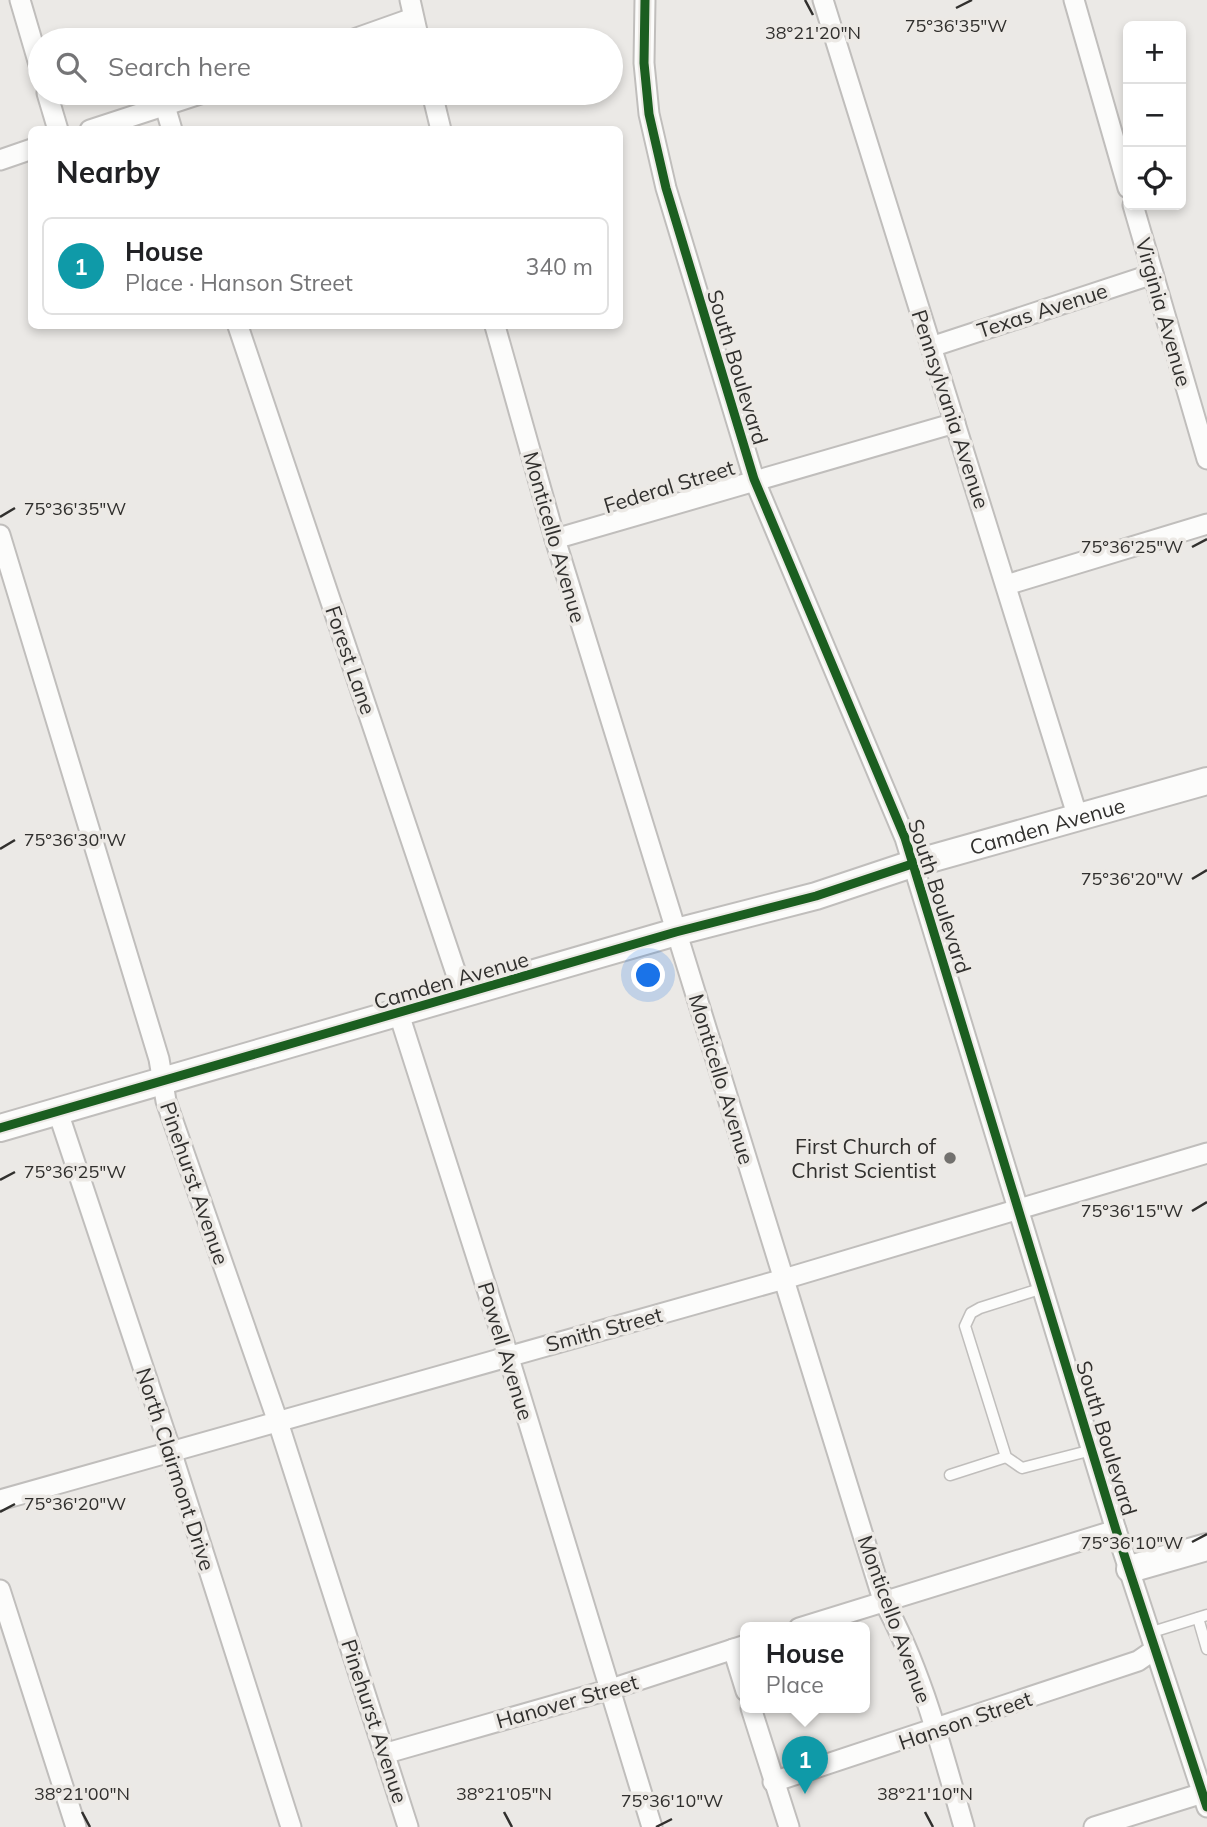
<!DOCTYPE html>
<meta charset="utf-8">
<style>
:root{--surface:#fff;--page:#f6f6f6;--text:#202124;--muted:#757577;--line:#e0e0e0;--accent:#d93025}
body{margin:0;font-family:Mulish,sans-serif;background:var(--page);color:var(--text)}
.controls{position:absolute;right:21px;top:21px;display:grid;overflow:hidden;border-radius:10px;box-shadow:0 4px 10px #0003}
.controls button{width:63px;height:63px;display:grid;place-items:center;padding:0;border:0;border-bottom:2px solid var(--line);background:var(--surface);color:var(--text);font:35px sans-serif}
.you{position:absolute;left:649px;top:976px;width:24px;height:24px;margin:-18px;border:5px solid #fff;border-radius:50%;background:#1a73e8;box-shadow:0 0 0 10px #1a73e833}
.badge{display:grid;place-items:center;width:46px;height:46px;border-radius:50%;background:var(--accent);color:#fff;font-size:23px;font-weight:700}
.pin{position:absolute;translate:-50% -58px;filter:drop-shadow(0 2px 4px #0008)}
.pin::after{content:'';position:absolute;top:37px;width:24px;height:21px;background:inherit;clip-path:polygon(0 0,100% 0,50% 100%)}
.popup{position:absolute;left:740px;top:1622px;width:130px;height:91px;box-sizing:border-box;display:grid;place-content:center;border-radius:10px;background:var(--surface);filter:drop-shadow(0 2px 5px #0005);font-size:23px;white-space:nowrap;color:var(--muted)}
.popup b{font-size:26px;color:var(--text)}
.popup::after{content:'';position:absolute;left:50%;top:100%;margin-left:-14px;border:14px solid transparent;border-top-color:var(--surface)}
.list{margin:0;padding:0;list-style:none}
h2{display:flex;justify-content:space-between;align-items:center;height:91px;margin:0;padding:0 28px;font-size:30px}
h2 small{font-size:23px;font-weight:400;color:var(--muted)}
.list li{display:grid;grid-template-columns:46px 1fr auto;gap:21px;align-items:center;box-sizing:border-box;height:98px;margin:0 14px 14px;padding:0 14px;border:2px solid var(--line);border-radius:10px}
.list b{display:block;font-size:26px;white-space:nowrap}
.list p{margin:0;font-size:23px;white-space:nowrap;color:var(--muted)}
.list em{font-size:23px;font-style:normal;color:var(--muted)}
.icon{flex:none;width:38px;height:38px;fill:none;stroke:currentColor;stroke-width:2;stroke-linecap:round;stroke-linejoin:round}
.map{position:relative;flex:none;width:1207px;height:1827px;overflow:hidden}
.search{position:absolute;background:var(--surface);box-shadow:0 4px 10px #0003;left:28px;top:28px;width:595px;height:77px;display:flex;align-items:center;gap:18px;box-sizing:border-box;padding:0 24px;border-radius:38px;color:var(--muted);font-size:26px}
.panel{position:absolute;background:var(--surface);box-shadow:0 4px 10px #0003;left:28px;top:126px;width:595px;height:203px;border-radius:10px}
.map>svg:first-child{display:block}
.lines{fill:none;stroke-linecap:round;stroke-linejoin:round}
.lane-casing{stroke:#c0bebc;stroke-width:13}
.street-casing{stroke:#c0bebc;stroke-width:23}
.secondary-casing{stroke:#c0bebc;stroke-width:30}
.lane{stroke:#fcfcfb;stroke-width:10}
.street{stroke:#fcfcfb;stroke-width:19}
.secondary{stroke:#fcfcfb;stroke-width:26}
.cycleway-casing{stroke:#ece9e5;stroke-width:13}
.cycleway{stroke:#1b5e20;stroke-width:9}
.ticks{fill:none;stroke:#31302e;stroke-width:2.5}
.poi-dot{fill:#72716e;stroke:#ece9e5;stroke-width:2.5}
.labels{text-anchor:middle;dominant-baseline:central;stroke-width:7;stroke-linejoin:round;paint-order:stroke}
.street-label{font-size:21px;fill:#31302e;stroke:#ece9e5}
.poi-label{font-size:21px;fill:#31302e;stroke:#ece9e5;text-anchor:end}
.ticks-label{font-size:18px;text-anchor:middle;fill:#31302e;stroke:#ece9e5;stroke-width:7;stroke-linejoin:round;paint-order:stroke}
</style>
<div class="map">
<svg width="1207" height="1827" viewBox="0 0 1207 1827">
<rect width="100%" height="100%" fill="#ebe9e6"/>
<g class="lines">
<defs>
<g id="lane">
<polyline points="1043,1288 980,1308 971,1313 965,1326 1006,1457 1022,1468 1092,1450"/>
<polyline points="950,1475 1006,1457"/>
<polyline points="1198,1618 1207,1649"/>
<polyline points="1149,1633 1207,1615"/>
</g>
<g id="street">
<polyline points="20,0 40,68"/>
<polyline points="410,0 419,40"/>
<polyline points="645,0 644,63 649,114 666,188 754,479 905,838 1116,1530 1207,1807"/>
<polyline points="823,0 1078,818"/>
<polyline points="1074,0 1128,188"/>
<polyline points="351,40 413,18"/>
<polyline points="47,93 58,130"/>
<polyline points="432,93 441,130"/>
<polyline points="165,106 172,130"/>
<polyline points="90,130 203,93"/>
<polyline points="0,160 32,149"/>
<polyline points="1133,205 1207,459"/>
<polyline points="238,326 463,994"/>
<path d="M495,326l60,213 328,1061c39,70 59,151 81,227"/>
<polyline points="931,347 1153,274"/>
<polyline points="0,535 159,1059 166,1101 278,1422 408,1827"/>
<polyline points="555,539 955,423"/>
<polyline points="1006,585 1207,524"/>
<polyline points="399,1014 508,1355 652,1827"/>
<polyline points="58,1112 171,1451 291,1827"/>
<polyline points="0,1500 784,1279 1207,1153"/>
<polyline points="0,1590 76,1827"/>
<polyline points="799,1628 1116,1530"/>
<polyline points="733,1649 746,1691"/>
<polyline points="751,1708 789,1827"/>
<polyline points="387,1753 608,1690 746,1645"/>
<polyline points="773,1782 1138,1661 1154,1650"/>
<polyline points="1094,1827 1203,1793"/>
</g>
<g id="secondary">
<path id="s1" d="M0,1128l676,-196 140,-36 96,-32 295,-83"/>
<polyline points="1130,1569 1207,1547"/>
</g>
</defs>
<use href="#lane" class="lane-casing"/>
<use href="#street" class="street-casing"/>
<use href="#secondary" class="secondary-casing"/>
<use href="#lane" class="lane"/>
<use href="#street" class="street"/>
<use href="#secondary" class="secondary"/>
<defs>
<g id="cycleway">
<polyline points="645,0 644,63 649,114 666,188 754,479 905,838 1116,1530 1207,1807"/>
<polyline points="0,1128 676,932 816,896 912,864"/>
</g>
</defs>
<use href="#cycleway" class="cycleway-casing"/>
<use href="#cycleway" class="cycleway"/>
</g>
<path class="ticks" d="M805,0l8,15M956,8l16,-8M0,517l15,-9M1192,547l15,-8M0,849l15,-9M1192,879l15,-9M0,1180l15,-8M1192,1211l15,-9M0,1512l15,-8M1192,1542l15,-8M82,1812l8,15M504,1812l8,15M925,1812l8,15M656,1827l16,-8"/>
<circle class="poi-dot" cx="950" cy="1158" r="7"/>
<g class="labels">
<g class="street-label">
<text transform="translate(1042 310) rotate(-18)">Texas Avenue</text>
<text transform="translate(1164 312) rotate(74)">Virginia Avenue</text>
<text transform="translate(738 367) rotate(73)">South Boulevard</text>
<text transform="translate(951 409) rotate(72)">Pennsylvania Avenue</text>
<text transform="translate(669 486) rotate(-17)">Federal Street</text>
<text transform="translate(555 537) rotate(74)">Monticello Avenue</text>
<text transform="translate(351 660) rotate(71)">Forest Lane</text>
<text stroke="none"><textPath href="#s1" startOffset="1090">Camden Avenue</textPath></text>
<text transform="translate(940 896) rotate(72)">South Boulevard</text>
<text transform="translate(451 980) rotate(-16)">Camden Avenue</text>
<text transform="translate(722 1079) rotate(73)">Monticello Avenue</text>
<text transform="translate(195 1183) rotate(71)">Pinehurst Avenue</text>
<text transform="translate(604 1329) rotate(-15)">Smith Street</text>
<text transform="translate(506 1351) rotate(73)">Powell Avenue</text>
<text transform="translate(1107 1438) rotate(73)">South Boulevard</text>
<text transform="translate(176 1469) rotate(72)">North Clairmont Drive</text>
<text transform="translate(895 1619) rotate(70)">Monticello Avenue</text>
<text transform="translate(567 1701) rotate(-16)">Hanover Street</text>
<text transform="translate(965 1720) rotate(-19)">Hanson Street</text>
<text transform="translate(375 1721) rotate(72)">Pinehurst Avenue</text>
</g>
<g class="poi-label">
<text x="936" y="1146">First Church of<tspan x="936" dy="24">Christ Scientist</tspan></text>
</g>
</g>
<g class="ticks-label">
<text x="956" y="32">75°36'35"W</text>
<text x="813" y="39">38°21'20"N</text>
<text x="75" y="515">75°36'35"W</text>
<text x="1132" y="553">75°36'25"W</text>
<text x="75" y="846">75°36'30"W</text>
<text x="1132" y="885">75°36'20"W</text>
<text x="75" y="1178">75°36'25"W</text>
<text x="1132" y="1217">75°36'15"W</text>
<text x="75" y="1510">75°36'20"W</text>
<text x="1132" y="1549">75°36'10"W</text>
<text x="82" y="1800">38°21'00"N</text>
<text x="504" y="1800">38°21'05"N</text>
<text x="925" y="1800">38°21'10"N</text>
<text x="672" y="1807">75°36'10"W</text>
</g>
</svg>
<div class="controls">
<button>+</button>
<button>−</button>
<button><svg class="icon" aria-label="locate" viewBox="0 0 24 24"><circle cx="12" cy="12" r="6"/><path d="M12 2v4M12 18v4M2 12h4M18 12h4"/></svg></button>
</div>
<div class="you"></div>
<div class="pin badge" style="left:805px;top:1794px;background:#0f9aa8">1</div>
<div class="popup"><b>House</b>Place</div>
<div class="search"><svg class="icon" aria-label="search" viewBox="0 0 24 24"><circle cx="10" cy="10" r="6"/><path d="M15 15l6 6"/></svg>Search here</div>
<section class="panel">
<h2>Nearby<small></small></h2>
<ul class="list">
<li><span class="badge" style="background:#0f9aa8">1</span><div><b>House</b><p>Place · Hanson Street</p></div><em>340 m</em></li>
</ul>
</section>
</div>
